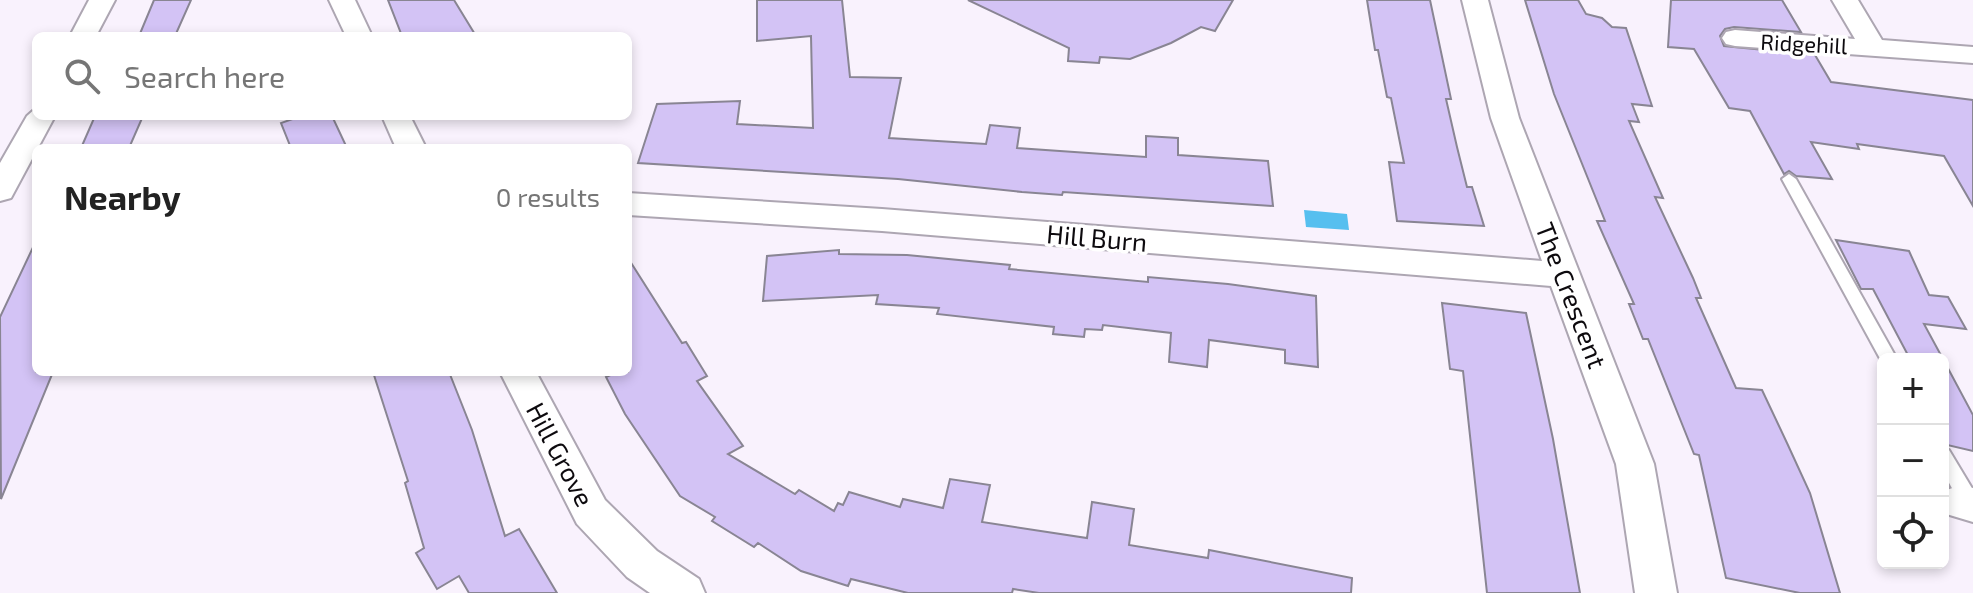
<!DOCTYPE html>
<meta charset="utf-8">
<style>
:root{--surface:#fff;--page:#f6f6f6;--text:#222;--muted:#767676;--line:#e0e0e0}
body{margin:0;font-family:"Exo 2",sans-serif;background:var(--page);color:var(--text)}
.controls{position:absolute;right:24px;bottom:24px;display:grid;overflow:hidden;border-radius:12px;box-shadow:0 4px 12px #0003}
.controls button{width:72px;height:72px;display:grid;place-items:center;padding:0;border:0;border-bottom:2px solid var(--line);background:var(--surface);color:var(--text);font:40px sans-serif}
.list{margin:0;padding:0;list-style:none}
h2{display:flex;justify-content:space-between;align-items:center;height:104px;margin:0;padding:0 32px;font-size:34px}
h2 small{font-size:26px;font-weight:400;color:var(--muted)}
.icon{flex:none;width:44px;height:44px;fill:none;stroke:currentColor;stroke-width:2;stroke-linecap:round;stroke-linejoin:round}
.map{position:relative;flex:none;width:1973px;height:593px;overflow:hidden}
.search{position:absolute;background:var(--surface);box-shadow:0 4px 12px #0003;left:32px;top:32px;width:600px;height:88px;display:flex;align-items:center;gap:20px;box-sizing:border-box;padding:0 28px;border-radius:12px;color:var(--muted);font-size:30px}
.panel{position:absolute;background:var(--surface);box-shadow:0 4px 12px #0003;left:32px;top:144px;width:600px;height:232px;border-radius:12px}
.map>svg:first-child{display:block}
.water{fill:#56bfef}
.building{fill:#d3c3f5;stroke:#898593;stroke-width:2}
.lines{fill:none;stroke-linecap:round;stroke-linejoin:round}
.service-casing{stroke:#ada6b2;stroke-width:4}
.minor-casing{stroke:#ada6b2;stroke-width:4}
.service{fill:#fff;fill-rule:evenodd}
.minor{fill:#fff;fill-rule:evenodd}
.labels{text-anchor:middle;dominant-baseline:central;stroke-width:7;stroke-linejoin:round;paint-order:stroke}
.far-street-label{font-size:22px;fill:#0d0a0e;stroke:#fff}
.street-label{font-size:26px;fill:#0d0a0e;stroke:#fff}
</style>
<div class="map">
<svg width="1973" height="593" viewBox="0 0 1973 593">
<rect width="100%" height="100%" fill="#f9f2fd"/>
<polygon class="water" points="1304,210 1347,214 1349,230 1306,227"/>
<g class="building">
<polygon points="154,0 191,0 175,36 139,36"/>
<polygon points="388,0 454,0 476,36 402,36"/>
<polygon points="757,0 842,0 850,77 901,78 889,138 986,144 990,125 1020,128 1017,148 1146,157 1146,136 1178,138 1178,155 1268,161 1273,206 1063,192 1062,195 1022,192 898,179 638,163 657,104 740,101 737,124 813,128 811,36 757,41"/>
<polygon points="968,0 1233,0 1215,31 1201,27 1171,43 1130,59 1100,57 1099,63 1068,61 1069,48"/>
<polygon points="1367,0 1430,0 1451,99 1446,99 1457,147 1467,187 1472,187 1484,226 1397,221 1389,162 1404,163 1391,98 1387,97 1378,50 1375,50"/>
<polygon points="1525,0 1578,0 1586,14 1602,18 1612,27 1626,28 1652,106 1632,104 1639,122 1629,121 1663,198 1655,197 1693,278 1701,298 1696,298 1736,388 1762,390 1787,443 1810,493 1840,593 1800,593 1726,578 1699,455 1694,454 1648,339 1643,339 1629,304 1634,304 1597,221 1605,221 1554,94"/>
<polygon points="1671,0 1782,0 1801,32 1734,27 1725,29 1720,36 1724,46 1815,55 1831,82 1973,100 1973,206 1944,156 1857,144 1859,149 1811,142 1832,179 1796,176 1789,171 1784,174 1750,111 1729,108 1694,49 1668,47"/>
<polygon points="95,116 143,116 129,148 81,148"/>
<polygon points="301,116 332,116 347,148 291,148 281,123"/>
<polygon points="1836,240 1909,251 1929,295 1948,297 1966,329 1924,324 1943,359 1910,359 1873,289 1861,289"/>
<polygon points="36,241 36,372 53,372 1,499 0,317"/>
<polygon points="839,250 839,254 907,255 1010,265 1009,269 1148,282 1148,277 1228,284 1316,296 1318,367 1285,363 1285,350 1209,340 1207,367 1169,362 1171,333 1103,325 1102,330 1085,329 1084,337 1053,334 1054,327 937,314 939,308 876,304 878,295 763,301 767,256"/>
<polygon points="628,258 682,343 686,342 707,376 697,381 743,446 728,454 795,494 799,490 834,511 838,503 843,505 849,492 900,507 903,499 943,508 950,479 990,485 982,522 1087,538 1092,502 1134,509 1129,545 1208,558 1209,550 1352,578 1351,593 1039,593 1013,589 1012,593 908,593 851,579 848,586 801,571 758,543 754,547 712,521 715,517 680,496 625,414 606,377 617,372 628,372"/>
<polygon points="1442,303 1526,313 1553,439 1580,593 1487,593 1463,371 1450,369"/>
<polygon points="1943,359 1973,415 1973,451 1943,444"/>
<polygon points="373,372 449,372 472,430 505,536 519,529 557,593 469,593 459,576 437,589 416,553 424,548 405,483 408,481"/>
</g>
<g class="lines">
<defs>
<g id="service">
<polygon points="1789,174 1796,179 1897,359 1883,359 1883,364 1782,179"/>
<polygon points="1943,447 1949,450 1973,490 1973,509 1963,508 1943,472"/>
</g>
<g id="minor">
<polygon points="89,0 115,0 96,36 70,36"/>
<polygon points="329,0 355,0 372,36 346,36"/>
<polygon points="1462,0 1488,0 1519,118 1654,464 1677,593 1635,593 1616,464 1551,286 882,231 628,215 628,193 882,209 1542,261 1491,118"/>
<polygon points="1832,0 1858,0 1882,40 1973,47 1973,63 1735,46 1726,44 1722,38 1726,32 1735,30 1855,39"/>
<polygon points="36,108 36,116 55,116 11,198 0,201 0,163 27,116"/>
<polygon points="382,116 410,116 426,148 396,148"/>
<polygon points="500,372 536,372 605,500 657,551 699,579 705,593 650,593 627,577 577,524"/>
<polygon points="1958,486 1973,488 1973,522 1943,513 1944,491"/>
</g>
</defs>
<use href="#service" class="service-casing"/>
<use href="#minor" class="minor-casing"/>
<use href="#service" class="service"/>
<use href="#minor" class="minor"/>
</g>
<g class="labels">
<g class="far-street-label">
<text transform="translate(1804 43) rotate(3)">Ridgehill</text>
</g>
<g class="street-label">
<text transform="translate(1097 237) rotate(5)">Hill Burn</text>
<text transform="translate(1572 295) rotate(69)">The Crescent</text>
<text transform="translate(561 454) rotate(62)">Hill Grove</text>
</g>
</g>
</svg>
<div class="controls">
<button>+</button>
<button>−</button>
<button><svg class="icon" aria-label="locate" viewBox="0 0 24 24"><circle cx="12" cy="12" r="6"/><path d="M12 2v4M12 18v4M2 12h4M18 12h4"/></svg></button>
</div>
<div class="search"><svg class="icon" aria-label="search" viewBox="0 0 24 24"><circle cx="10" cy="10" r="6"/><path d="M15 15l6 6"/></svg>Search here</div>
<section class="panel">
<h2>Nearby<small>0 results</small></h2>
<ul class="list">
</ul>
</section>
</div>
